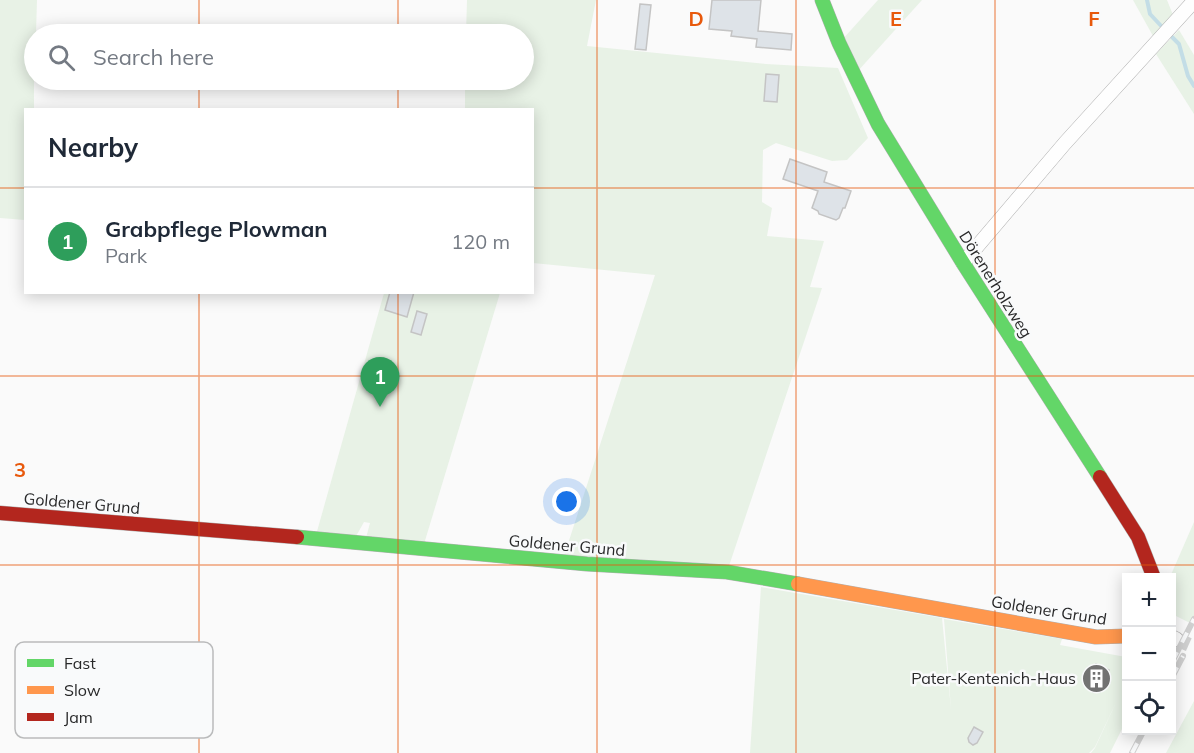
<!DOCTYPE html>
<meta charset="utf-8">
<style>
:root{--surface:#fff;--page:#f6f6f7;--text:#1f2937;--muted:#747a83;--line:#e0e1e3;--accent:#2563eb}
body{margin:0;font-family:Mulish,sans-serif;background:var(--page);color:var(--text)}
.controls{position:absolute;right:18px;bottom:18px;display:grid;overflow:hidden;border-radius:0px;box-shadow:0 3px 15px #0003}
.controls button{width:54px;height:54px;display:grid;place-items:center;padding:0;border:0;border-bottom:2px solid var(--line);background:var(--surface);color:var(--text);font:30px sans-serif}
.you{position:absolute;left:567px;top:502px;width:21px;height:21px;margin:-15px;border:4px solid #fff;border-radius:50%;background:#1a73e8;box-shadow:0 0 0 9px #1a73e833}
.badge{display:grid;place-items:center;width:39px;height:39px;border-radius:50%;background:var(--accent);color:#fff;font-size:20px;font-weight:700}
.pin{position:absolute;translate:-50% -50px;filter:drop-shadow(0 2px 3px #0008)}
.pin::after{content:'';position:absolute;top:32px;width:21px;height:18px;background:inherit;clip-path:polygon(0 0,100% 0,50% 100%)}
.list{margin:0;padding:0;list-style:none}
h2{display:flex;justify-content:space-between;align-items:center;height:78px;margin:0;padding:0 24px;font-size:26px}
h2 small{font-size:20px;font-weight:400;color:var(--muted)}
.list li{display:grid;grid-template-columns:39px 1fr auto;gap:18px;align-items:center;box-sizing:border-box;height:108px;padding:0 24px;border-top:2px solid var(--line)}
.list b{display:block;font-size:22px;white-space:nowrap}
.list p{margin:0;font-size:20px;white-space:nowrap;color:var(--muted)}
.list em{font-size:20px;font-style:normal;color:var(--muted)}
.icon{flex:none;width:33px;height:33px;fill:none;stroke:currentColor;stroke-width:2;stroke-linecap:round;stroke-linejoin:round}
.map{position:relative;flex:none;width:1194px;height:753px;overflow:hidden}
.search{position:absolute;background:var(--surface);box-shadow:0 3px 15px #0003;left:24px;top:24px;width:510px;height:66px;display:flex;align-items:center;gap:15px;box-sizing:border-box;padding:0 21px;border-radius:33px;color:var(--muted);font-size:22px}
.panel{position:absolute;background:var(--surface);box-shadow:0 3px 15px #0003;left:24px;top:108px;width:510px;height:186px;border-radius:0px}
.map>svg:first-child{display:block}
.green{fill:#e8f2e6}
.lines{fill:none;stroke-linecap:round;stroke-linejoin:round}
.stream{stroke:#c3dde6;stroke-width:4}
.building{fill:#dee3e8;stroke:#c4c4c4;stroke-width:1.5}
.street-tunnel{stroke:#d0d0d0;stroke-width:14;stroke-dasharray:14 7;stroke-linecap:butt}
.street-casing{stroke:#b0b0b0;stroke-width:15}
.fast-casing{stroke:#b0b0b0;stroke-width:15}
.slow-casing{stroke:#b0b0b0;stroke-width:15}
.jam-casing{stroke:#b0b0b0;stroke-width:15}
.street{stroke:#fefefe;stroke-width:14}
.fast{stroke:#63d668;stroke-width:14}
.slow{stroke:#ff974d;stroke-width:14}
.jam{stroke:#b3261e;stroke-width:14}
.rail-casing{stroke:#d0d0d0;stroke-width:6}
.rail{stroke:#f9fafb;stroke-width:4;stroke-dasharray:11;stroke-linecap:butt}
.grid{fill:none;stroke:#e8590c;stroke-width:1.5;stroke-opacity:0.55}
.labels{text-anchor:middle;dominant-baseline:central;stroke-width:5;stroke-linejoin:round;paint-order:stroke}
.street-label{font-size:16px;fill:#282829;stroke:#f9fafb}
.poi-label{font-size:16px;fill:#282829;stroke:#f9fafb;text-anchor:end}
.key{fill:#f9fafb;stroke:#babbbc;stroke-width:1.5}
.key-label{font-size:16px;fill:#282829}
.grid-label{font-size:20px;text-anchor:middle;font-weight:bold;fill:#e8590c;stroke:#f9fafb;stroke-width:5;stroke-linejoin:round;paint-order:stroke}
</style>
<div class="map">
<svg width="1194" height="753" viewBox="0 0 1194 753">
<rect width="100%" height="100%" fill="#fafafa"/>
<g class="green">
<polygon points="0,0 37,0 36,34 34,34 34,109 26,110 25,220 0,218"/>
<polygon points="467,0 596,0 587,46 766,64 838,68 868,138 847,160 832,161 776,143 763,150 762,202 772,208 767,236 824,241 810,287 822,288 728,569 564,556 655,275 533,263 532,110 465,110 465,80 524,80 524,34 466,34"/>
<polygon points="878,0 922,0 857,72 842,40"/>
<polygon points="1133,0 1167,0 1173,15 1153,36"/>
<polygon points="1179,30 1194,55 1194,114 1156,54"/>
<polygon points="384,293 500,293 424,544 366,538 370,523 364,522 355,538 316,535"/>
<polygon points="1194,522 1194,625 1172,614 1172,578 1170,577"/>
<polygon points="761,587 942,618 951,709 944,619 1062,639 1060,645 1126,657 1126,721 1110,753 1091,753 1095,748 1118,698 1095,747 1089,753 750,753"/>
<polygon points="1194,701 1194,753 1166,753"/>
</g>
<g class="lines">
<g class="stream">
<polyline points="1147,0 1150,14 1164,29"/>
<polyline points="1169,34 1179,44 1188,76 1194,86"/>
</g>
</g>
<g class="building">
<polygon points="712,0 761,0 758,31 792,34 791,50 756,47 757,39 731,36 732,31 709,29"/>
<polygon points="640,4 651,5 646,50 635,49"/>
<polygon points="766,74 779,75 777,102 764,101"/>
<polygon points="790,159 827,172 824,182 851,191 845,208 843,208 839,218 836,220 819,214 818,211 812,208 818,191 783,179"/>
<polygon points="390,292 414,292 407,317 385,310"/>
<polygon points="417,311 427,314 421,335 411,332"/>
<polygon points="1096,664 1109,670 1101,687 1088,681"/>
<polygon points="974,727 983,732 977,743 973,745 969,742 968,738"/>
</g>
<g class="lines">
<polyline class="street-tunnel" points="1176,639 1194,647"/>
<defs>
<g id="street">
<polyline points="963,263 1065,143 1194,1"/>
<polyline points="1172,637 1176,639"/>
</g>
<g id="fast">
<polyline points="822,0 839,43 878,124 963,263 1100,477"/>
<polyline points="297,537 587,564 727,572 798,584"/>
</g>
<polyline id="slow" points="798,584 1096,637 1126,636"/>
<g id="jam">
<polyline points="1100,477 1138,537 1154,578"/>
<polyline points="0,513 297,537"/>
</g>
</defs>
<use href="#street" class="street-casing"/>
<use href="#fast" class="fast-casing"/>
<use href="#slow" class="slow-casing"/>
<use href="#jam" class="jam-casing"/>
<use href="#street" class="street"/>
<use href="#fast" class="fast"/>
<use href="#slow" class="slow"/>
<use href="#jam" class="jam"/>
<defs>
<g id="rail">
<polyline points="1172,662 1194,619"/>
<polyline points="1172,677 1183,656"/>
<polyline points="1132,753 1144,730"/>
</g>
</defs>
<use href="#rail" class="rail-casing"/>
<use href="#rail" class="rail"/>
</g>
<path class="grid" d="M199,0v34M398,0v34M597,0v753M796,0v753M995,0v753M199,80v30M398,80v30M0,188h26M532,188h662M199,292v461M398,292v461M0,376h1194M0,565h1194"/>
<defs>
<symbol id="building-disc" viewBox="-11 -11 22 22"><circle r="9.5" fill="#727272" stroke="#f9fafb"/><path d="M-4-6H4V6H1V3H-1V6H-4ZM-2.5-4.3h1.7v1.8h-1.7ZM.8-4.3h1.7v1.8H.8ZM-2.5-1h1.7V.8h-1.7ZM.8-1h1.7V.8H.8Z" fill="#fff"/></symbol>
</defs>
<g fill-rule="evenodd">
<use href="#building-disc" x="1080" y="662" width="33" height="33"/>
</g>
<g class="labels">
<g class="street-label">
<text transform="translate(996 284) rotate(58)">Dörenerholzweg</text>
<text transform="translate(82 503) rotate(5)">Goldener Grund</text>
<text transform="translate(567 545) rotate(5)">Goldener Grund</text>
<text transform="translate(1049 610) rotate(9)">Goldener Grund</text>
</g>
<g class="poi-label">
<text x="1076" y="678">Pater-Kentenich-Haus</text>
</g>
</g>
<rect x="15" y="642" width="198" height="96" rx="9" class="key"/>
<rect x="27" y="659" width="27" height="8" fill="#63d668"/>
<rect x="27" y="686" width="27" height="8" fill="#ff974d"/>
<rect x="27" y="713" width="27" height="8" fill="#b3261e"/>
<g class="key-label">
<text x="64" y="669">Fast</text>
<text x="64" y="696">Slow</text>
<text x="64" y="723">Jam</text>
</g>
<g class="grid-label">
<text x="696" y="26">D</text>
<text x="896" y="26">E</text>
<text x="1094" y="26">F</text>
<text x="20" y="477">3</text>
</g>
</svg>
<div class="controls">
<button>+</button>
<button>−</button>
<button><svg class="icon" aria-label="locate" viewBox="0 0 24 24"><circle cx="12" cy="12" r="6"/><path d="M12 2v4M12 18v4M2 12h4M18 12h4"/></svg></button>
</div>
<div class="you"></div>
<div class="pin badge" style="left:380px;top:407px;background:#2e9e5b">1</div>
<div class="search"><svg class="icon" aria-label="search" viewBox="0 0 24 24"><circle cx="10" cy="10" r="6"/><path d="M15 15l6 6"/></svg>Search here</div>
<section class="panel">
<h2>Nearby<small></small></h2>
<ul class="list">
<li><span class="badge" style="background:#2e9e5b">1</span><div><b>Grabpflege Plowman</b><p>Park</p></div><em>120 m</em></li>
</ul>
</section>
</div>
